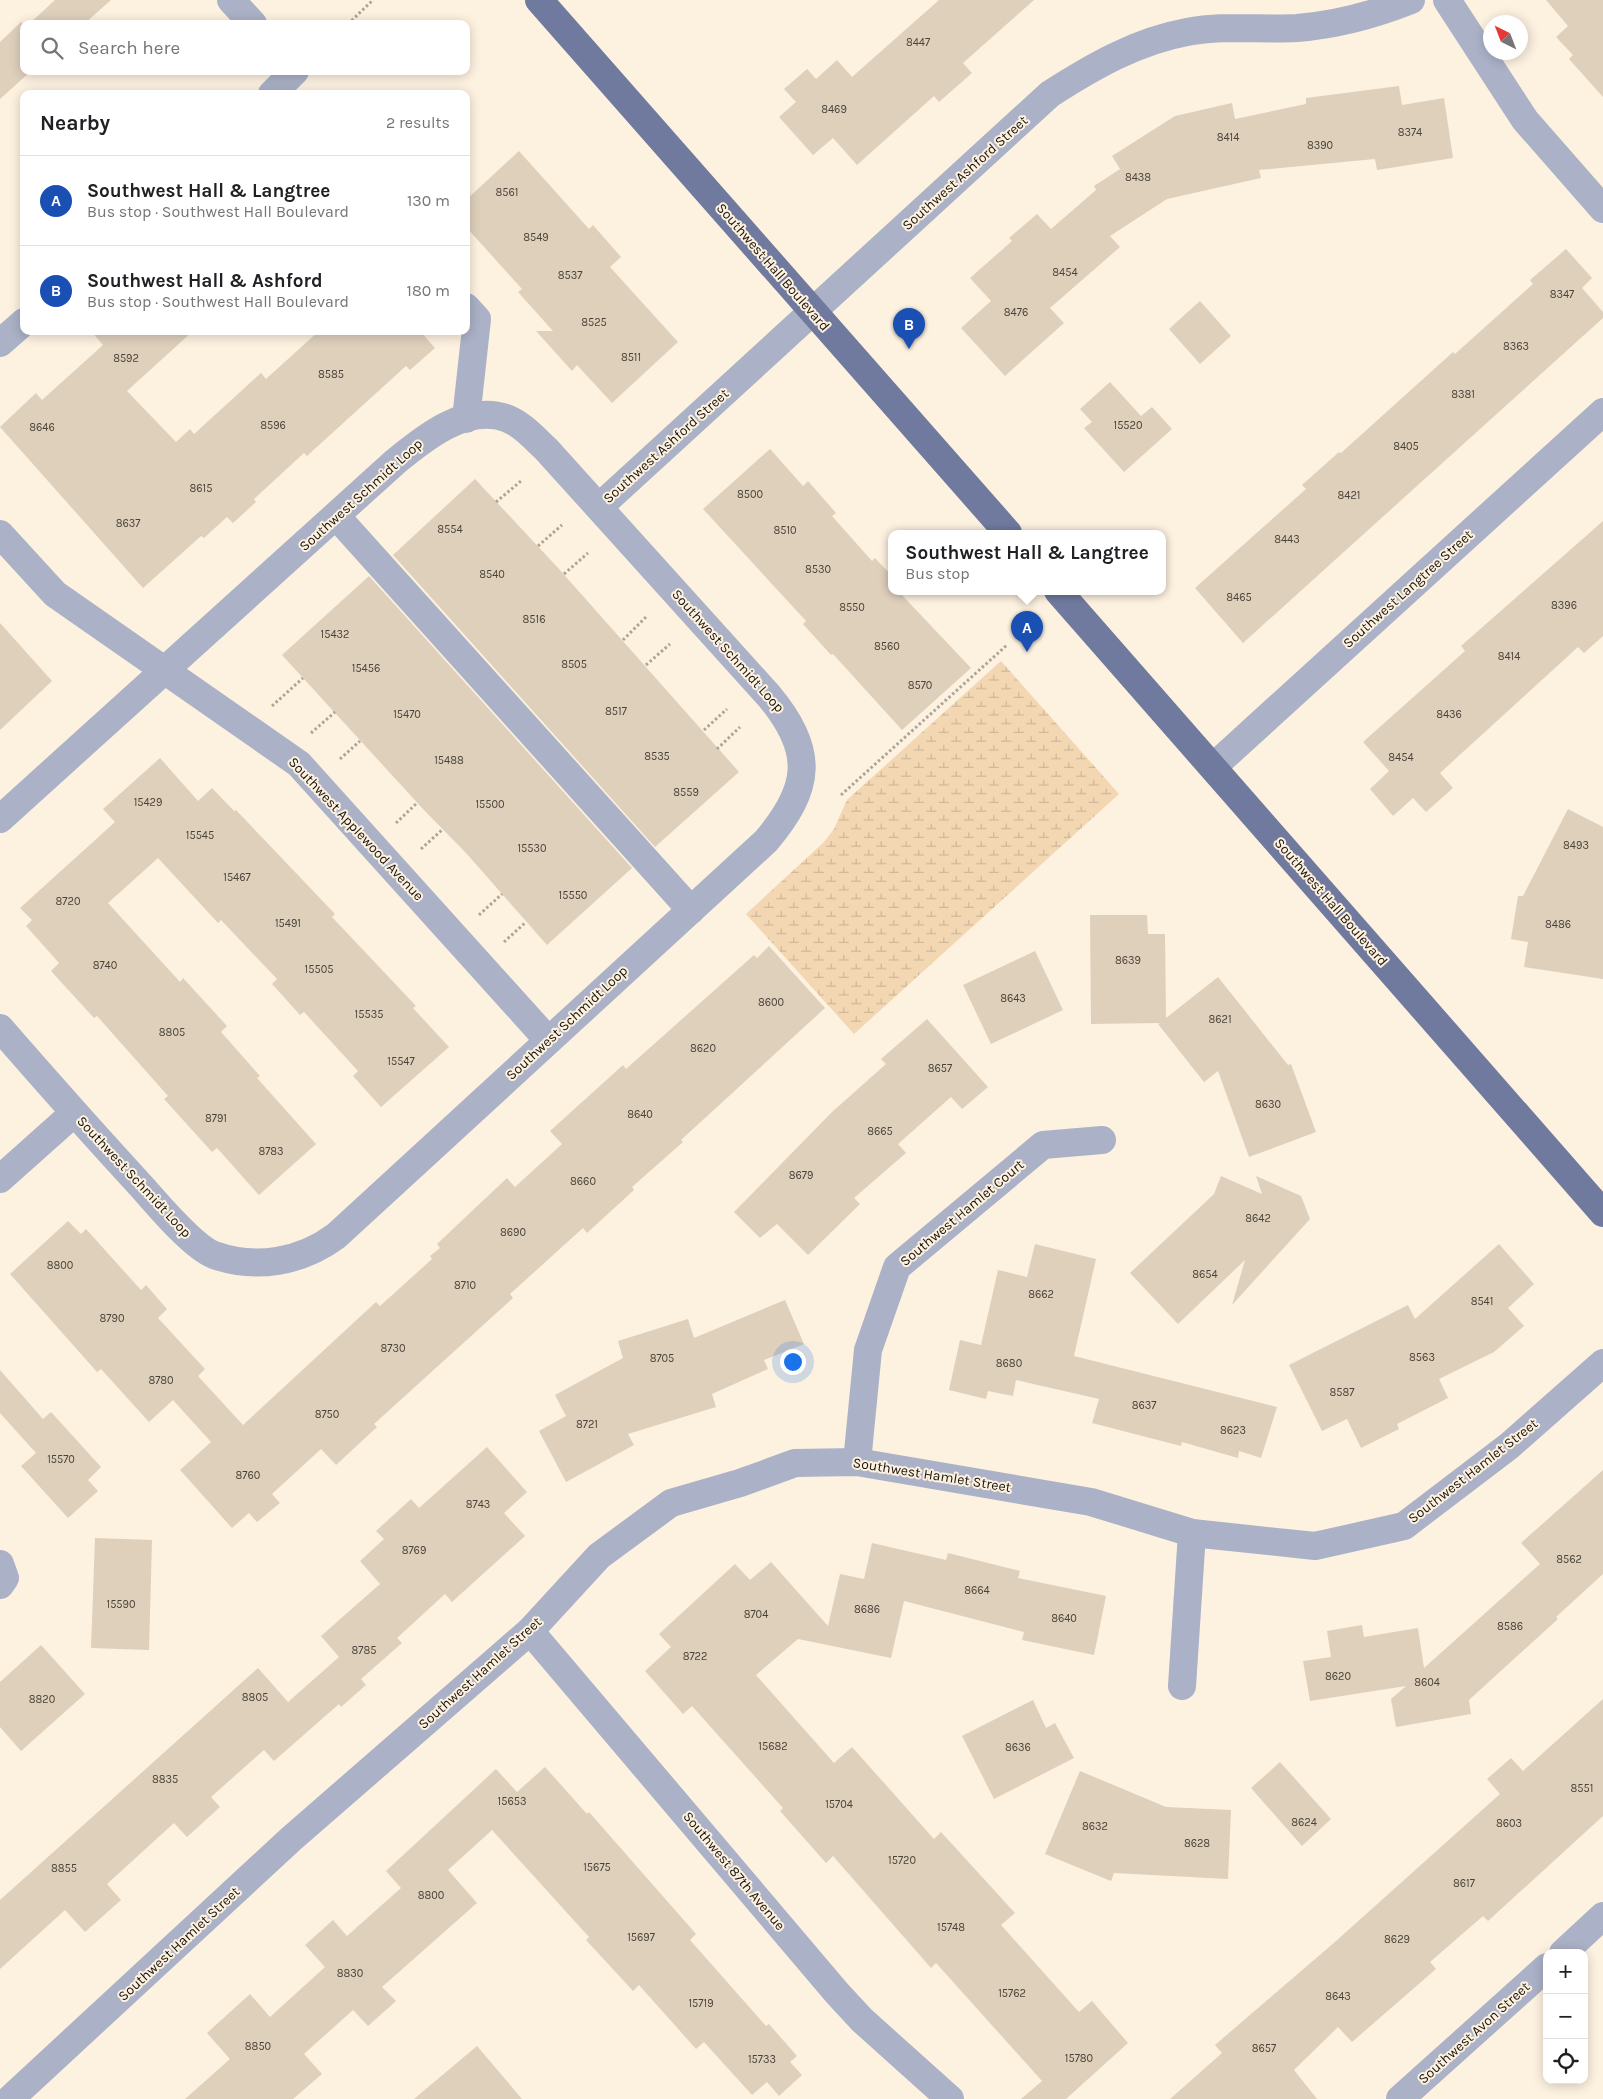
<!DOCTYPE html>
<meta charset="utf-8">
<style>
:root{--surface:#fff;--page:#f2f2f2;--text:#202124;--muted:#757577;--line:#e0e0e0;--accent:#586de3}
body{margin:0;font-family:Karla,sans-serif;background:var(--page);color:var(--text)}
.controls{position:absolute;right:15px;bottom:15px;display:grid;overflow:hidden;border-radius:10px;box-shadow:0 2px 12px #0003}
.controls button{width:45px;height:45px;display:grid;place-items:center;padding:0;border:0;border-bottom:1px solid var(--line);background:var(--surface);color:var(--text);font:25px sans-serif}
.compass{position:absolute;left:1483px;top:15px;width:45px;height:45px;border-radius:50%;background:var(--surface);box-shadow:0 2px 12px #0003;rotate:318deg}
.you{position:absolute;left:792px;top:1361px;width:18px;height:18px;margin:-12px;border:4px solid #fff;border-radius:50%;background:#1a73e8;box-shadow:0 0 0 8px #1a73e833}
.badge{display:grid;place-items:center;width:32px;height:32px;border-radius:50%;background:var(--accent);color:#fff;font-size:16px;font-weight:700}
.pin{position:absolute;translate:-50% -41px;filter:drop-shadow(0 1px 2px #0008)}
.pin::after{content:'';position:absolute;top:26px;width:18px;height:15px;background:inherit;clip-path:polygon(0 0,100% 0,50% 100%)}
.popup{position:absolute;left:888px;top:530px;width:278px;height:65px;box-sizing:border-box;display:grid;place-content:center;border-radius:10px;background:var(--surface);filter:drop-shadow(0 1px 4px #0005);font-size:16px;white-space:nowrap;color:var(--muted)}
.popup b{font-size:19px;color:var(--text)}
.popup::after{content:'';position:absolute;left:50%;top:100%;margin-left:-10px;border:10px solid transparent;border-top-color:var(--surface)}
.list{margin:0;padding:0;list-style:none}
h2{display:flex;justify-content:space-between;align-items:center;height:65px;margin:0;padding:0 20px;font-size:21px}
h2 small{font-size:16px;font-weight:400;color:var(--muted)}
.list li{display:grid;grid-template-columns:32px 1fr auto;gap:15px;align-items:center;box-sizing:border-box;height:90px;padding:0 20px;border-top:1px solid var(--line)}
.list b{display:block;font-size:19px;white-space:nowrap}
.list p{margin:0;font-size:16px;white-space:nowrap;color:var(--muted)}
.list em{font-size:16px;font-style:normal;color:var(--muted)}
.icon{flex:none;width:28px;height:28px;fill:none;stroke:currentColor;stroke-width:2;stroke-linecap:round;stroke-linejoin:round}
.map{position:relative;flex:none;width:1603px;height:2099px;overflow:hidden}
.search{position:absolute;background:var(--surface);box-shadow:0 2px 12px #0003;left:20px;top:20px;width:450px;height:55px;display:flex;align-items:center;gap:12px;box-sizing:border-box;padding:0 18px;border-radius:10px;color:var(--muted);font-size:19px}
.panel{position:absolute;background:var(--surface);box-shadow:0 2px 12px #0003;left:20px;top:90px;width:450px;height:245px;border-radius:10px}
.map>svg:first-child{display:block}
.wetland{fill:url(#wetland-marsh)}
.building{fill:#dfd0bc}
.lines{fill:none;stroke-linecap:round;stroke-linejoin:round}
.path{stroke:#ada496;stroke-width:3;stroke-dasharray:2.5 2.5;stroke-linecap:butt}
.minor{stroke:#abb1c6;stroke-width:28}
.major{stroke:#707a9e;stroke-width:28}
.labels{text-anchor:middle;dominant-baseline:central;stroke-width:4;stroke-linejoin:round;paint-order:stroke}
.number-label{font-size:11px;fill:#4a4339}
.street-label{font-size:14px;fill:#19140d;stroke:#fdf1e0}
</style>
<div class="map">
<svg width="1603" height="2099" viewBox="0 0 1603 2099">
<defs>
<pattern id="wetland-marsh" width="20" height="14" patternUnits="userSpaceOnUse" patternTransform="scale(1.25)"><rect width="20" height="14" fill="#f3d6b2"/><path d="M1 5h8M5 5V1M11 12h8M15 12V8" fill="none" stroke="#d0b798"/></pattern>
</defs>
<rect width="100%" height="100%" fill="#fdf1e0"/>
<polygon class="wetland" points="1001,661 1119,794 854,1034 746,914 824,842 834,829 847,800"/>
<g class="building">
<polygon points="55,0 111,0 84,24 29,24"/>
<polygon points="939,0 1034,0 963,63 972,73 939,102 934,96 857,165 833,138 813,155 779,117 796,102 784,89 807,69 816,79 837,60 852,77"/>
<polygon points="1546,0 1603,0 1603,97 1569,59 1573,55 1556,37 1568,26"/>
<polygon points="21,22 24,25 24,71 31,71 0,99 0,42"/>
<polygon points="1399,86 1402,105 1444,98 1453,158 1377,170 1375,159 1259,170 1261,178 1167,199 1110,236 1120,247 1050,308 1064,323 1005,376 961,328 991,301 970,278 1012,241 1009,238 1037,214 1051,229 1096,190 1094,186 1120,169 1112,156 1175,116 1232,103 1235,119 1306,104 1306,98"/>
<polygon points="519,151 589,229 593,225 621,257 610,267 678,342 612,403 577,365 572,371 536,331 553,331 518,292 522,289 466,227 466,200"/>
<polygon points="1566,249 1592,278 1582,288 1603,312 1603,318 1243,643 1195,588 1306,489 1302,485 1339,452 1341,453 1453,352 1455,354 1533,284 1530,280"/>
<polygon points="1200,301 1231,336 1200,364 1169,329"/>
<polygon points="91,331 193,331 127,391 176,442 190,429 194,434 261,373 266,379 319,331 420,331 435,348 410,370 406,366 307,456 304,453 254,499 256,502 233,523 227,517 204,538 201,536 143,588 0,427 36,393 42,400 103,345"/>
<polygon points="1110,382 1141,416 1152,407 1172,429 1124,472 1084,428 1092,422 1080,409"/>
<polygon points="770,449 803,486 808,481 836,513 832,516 872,561 875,558 892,576 892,591 902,591 900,593 971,668 902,730 833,654 831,655 803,624 806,621 703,509"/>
<polygon points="475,479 559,569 739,772 655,847 393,555"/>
<polygon points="1603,521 1603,636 1584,653 1578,647 1440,773 1453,788 1426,812 1413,798 1393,816 1370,789 1389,771 1363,742 1465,651 1461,646"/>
<polygon points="369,576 632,868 547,945 466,853 423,809 282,655"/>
<polygon points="0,623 52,681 0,730"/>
<polygon points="160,758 198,801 212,788 234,811 236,810 335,914 332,917 416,1006 413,1008 449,1047 381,1107 353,1076 358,1071 304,1012 300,1015 272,984 277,979 221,920 218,923 158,858 108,903 180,982 183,978 227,1026 221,1032 260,1076 257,1078 316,1144 259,1195 217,1148 212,1152 164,1099 168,1096 97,1016 94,1018 51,971 59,963 26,926 32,920 20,908 115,822 103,809"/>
<polygon points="1568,809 1603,827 1603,979 1524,967 1528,942 1511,939 1518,896 1523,896"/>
<polygon points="1090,915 1147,915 1148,934 1165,934 1166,1018 1218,977 1288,1065 1291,1064 1316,1132 1249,1157 1218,1071 1204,1082 1158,1024 1160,1023 1091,1024"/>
<polygon points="769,946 825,1008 681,1140 683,1142 632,1187 634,1190 587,1233 583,1228 510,1294 513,1298 374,1424 377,1427 336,1465 321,1449 272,1494 280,1503 257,1522 249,1513 232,1528 180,1470 211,1442 173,1400 149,1422 101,1369 97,1372 10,1274 68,1221 81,1234 86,1229 141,1290 146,1285 167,1309 158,1318 205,1369 198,1376 243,1425 376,1302 380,1306 432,1259 430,1256 440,1248 437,1244 507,1178 515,1187 562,1144 550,1131 623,1065 626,1069 754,955 757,958"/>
<polygon points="1035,951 1063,1010 991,1044 963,985"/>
<polygon points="927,1019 988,1087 962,1109 951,1097 898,1144 906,1153 854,1198 860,1204 808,1255 777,1224 760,1238 734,1212 832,1112 886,1064 881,1059"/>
<polygon points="1221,1176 1262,1194 1256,1176 1301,1196 1310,1219 1232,1305 1245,1260 1178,1324 1130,1273 1214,1194"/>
<polygon points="1035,1244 1096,1259 1074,1356 1277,1407 1261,1458 1239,1451 1238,1458 1182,1442 1181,1446 1092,1423 1099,1399 1016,1380 1013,1396 988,1391 986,1399 949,1390 960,1340 981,1345 998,1270 1027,1277"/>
<polygon points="1499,1244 1534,1284 1508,1308 1524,1326 1494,1352 1439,1379 1448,1398 1397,1424 1399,1429 1361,1448 1347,1419 1322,1431 1289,1365 1408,1305 1415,1319"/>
<polygon points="785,1300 804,1344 764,1360 768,1369 712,1394 716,1407 628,1434 634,1445 566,1482 539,1431 566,1416 555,1395 623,1358 618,1341 688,1319 694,1338"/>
<polygon points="0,1370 43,1419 51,1412 101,1467 88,1480 98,1491 68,1518 21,1466 36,1453 0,1413"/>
<polygon points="487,1447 527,1492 504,1513 525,1536 452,1602 445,1594 397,1638 402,1643 361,1679 366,1685 341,1707 339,1704 274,1761 264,1750 211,1797 220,1807 187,1837 174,1823 107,1884 121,1900 85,1932 65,1910 0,1969 0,1900 258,1668 288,1702 339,1657 321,1636 380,1584 360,1561 384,1539 376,1531 411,1499 419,1508"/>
<polygon points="1603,1470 1603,1574 1556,1617 1558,1619 1469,1700 1471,1714 1396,1727 1391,1699 1406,1686 1310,1701 1303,1661 1331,1657 1327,1631 1362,1625 1364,1637 1418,1628 1424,1668 1540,1564 1521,1543"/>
<polygon points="95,1538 152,1540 149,1650 91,1648"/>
<polygon points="872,1543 946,1560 948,1553 1020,1571 1018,1578 1106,1596 1094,1655 1022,1640 1024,1632 904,1601 891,1658 798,1639 756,1675 834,1763 852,1747 934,1839 941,1832 1015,1913 1001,1925 1079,2012 1092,2001 1128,2043 1066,2099 1021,2099 1042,2081 936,1963 931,1968 833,1856 826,1863 780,1811 783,1808 692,1706 683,1714 645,1671 671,1647 659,1634 735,1564 750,1580 771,1562 828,1626 840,1574 864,1579"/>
<polygon points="41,1645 85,1694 21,1751 0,1727 0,1682"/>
<polygon points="1603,1699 1603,1816 1488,1921 1483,1916 1430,1962 1436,1969 1352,2042 1338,2027 1294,2070 1317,2099 1170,2099 1222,2053 1215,2045 1336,1941 1500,1794 1487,1779 1511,1758 1523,1771"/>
<polygon points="1033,1700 1046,1728 1055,1723 1074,1758 994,1799 962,1736"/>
<polygon points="1280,1762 1331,1819 1302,1846 1251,1788"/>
<polygon points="545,1767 587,1814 589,1812 696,1934 690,1940 766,2026 769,2024 797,2056 790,2062 802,2075 779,2096 767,2082 752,2095 704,2042 696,2049 639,1985 633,1991 586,1940 589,1937 492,1830 448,1870 477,1903 382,1987 396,2001 368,2026 353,2010 304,2054 322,2074 293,2099 185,2099 230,2059 207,2033 250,1994 270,2017 325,1967 305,1945 333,1920 347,1936 401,1888 386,1871 496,1769 517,1792"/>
<polygon points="1080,1771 1166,1807 1231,1810 1228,1879 1114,1873 1111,1881 1045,1854"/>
<polygon points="477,2046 522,2099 414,2099"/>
</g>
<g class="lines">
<g class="path">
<polyline points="348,24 373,0"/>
<polyline points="496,502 521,481"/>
<polyline points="538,546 562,525"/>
<polyline points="564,574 588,553"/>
<polyline points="623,640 646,617"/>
<polyline points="646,665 670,644"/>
<polyline points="272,706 303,678"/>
<polyline points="704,730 727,709"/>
<polyline points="311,733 335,712"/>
<polyline points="717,749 740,727"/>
<polyline points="340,759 360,741"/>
<polyline points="841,795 1007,645"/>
<polyline points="396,823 417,803"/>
<polyline points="421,849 443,829"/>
<polyline points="479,915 502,894"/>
<polyline points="504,942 526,922"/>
</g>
<g class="minor">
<polyline points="231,0 253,24"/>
<polyline points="1447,0 1525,120 1603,209"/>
<polyline points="272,94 295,71"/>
<polyline points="0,343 24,322"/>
<polyline points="466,419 477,319 466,307"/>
<path d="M599,507l451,-413c42,-27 87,-53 137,-62 37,-7 73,-2 110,-4 38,-3 79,-14 114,-28"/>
<polyline points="336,516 691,910"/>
<polyline points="0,534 55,594 299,764 548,1040"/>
<polyline points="1213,767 1603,412"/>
<path d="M0,819l395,-357c29,-24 71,-58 111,-44 16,6 28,20 40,31l223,247c46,55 42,92 -3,145l-430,395c-35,26 -80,34 -122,19 -21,-8 -56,-50 -72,-68 -48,-52 -95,-105 -142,-159"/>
<polyline points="0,1179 74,1113"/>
<polyline points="857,1462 868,1350 897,1267 1043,1145 1102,1140"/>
<polyline points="0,1564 5,1578 0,1585"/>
<polyline points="530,1631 837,1993 862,2020 950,2099"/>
<polyline points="1182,1686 1192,1533"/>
<polyline points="1563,1953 1603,1916"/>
<polyline points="10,2099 291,1839 530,1631 599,1556 671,1503 740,1483 795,1463 857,1462 1091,1502 1192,1533 1315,1546 1404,1526 1509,1446 1603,1363"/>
<polyline points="1400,2099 1547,1967"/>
</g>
<g class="major">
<polyline points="539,0 1008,533"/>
<polyline points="1058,591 1603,1213"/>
</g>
</g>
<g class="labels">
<g class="number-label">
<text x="918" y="42">8447</text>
<text x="834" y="109">8469</text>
<text x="1410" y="132">8374</text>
<text x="1228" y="137">8414</text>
<text x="1320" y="145">8390</text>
<text x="1138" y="177">8438</text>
<text x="507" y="192">8561</text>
<text x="536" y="237">8549</text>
<text x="1065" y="272">8454</text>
<text x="570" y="275">8537</text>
<text x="1562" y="294">8347</text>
<text x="1016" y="312">8476</text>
<text x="594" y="322">8525</text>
<text x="1516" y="346">8363</text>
<text x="631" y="357">8511</text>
<text x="126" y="358">8592</text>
<text x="331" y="374">8585</text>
<text x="1463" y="394">8381</text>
<text x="273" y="425">8596</text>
<text x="1128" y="425">15520</text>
<text x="42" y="427">8646</text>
<text x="1406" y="446">8405</text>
<text x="201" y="488">8615</text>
<text x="750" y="494">8500</text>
<text x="1349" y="495">8421</text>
<text x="128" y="523">8637</text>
<text x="450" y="529">8554</text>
<text x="785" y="530">8510</text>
<text x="1287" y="539">8443</text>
<text x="818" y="569">8530</text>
<text x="492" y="574">8540</text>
<text x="1239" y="597">8465</text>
<text x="1564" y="605">8396</text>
<text x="852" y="607">8550</text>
<text x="534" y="619">8516</text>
<text x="335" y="634">15432</text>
<text x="887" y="646">8560</text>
<text x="1509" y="656">8414</text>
<text x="574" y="664">8505</text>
<text x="366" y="668">15456</text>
<text x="920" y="685">8570</text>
<text x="616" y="711">8517</text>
<text x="407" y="714">15470</text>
<text x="1449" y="714">8436</text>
<text x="657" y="756">8535</text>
<text x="1401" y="757">8454</text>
<text x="449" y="760">15488</text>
<text x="686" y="792">8559</text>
<text x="148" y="802">15429</text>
<text x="490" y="804">15500</text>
<text x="200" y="835">15545</text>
<text x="1576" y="845">8493</text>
<text x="532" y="848">15530</text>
<text x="237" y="877">15467</text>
<text x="573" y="895">15550</text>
<text x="68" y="901">8720</text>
<text x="288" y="923">15491</text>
<text x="1558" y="924">8486</text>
<text x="1128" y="960">8639</text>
<text x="105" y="965">8740</text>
<text x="319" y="969">15505</text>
<text x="1013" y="998">8643</text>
<text x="771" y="1002">8600</text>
<text x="369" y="1014">15535</text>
<text x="1220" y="1019">8621</text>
<text x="172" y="1032">8805</text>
<text x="703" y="1048">8620</text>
<text x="401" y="1061">15547</text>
<text x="940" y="1068">8657</text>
<text x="1268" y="1104">8630</text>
<text x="640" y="1114">8640</text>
<text x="216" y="1118">8791</text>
<text x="880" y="1131">8665</text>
<text x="271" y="1151">8783</text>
<text x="801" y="1175">8679</text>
<text x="583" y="1181">8660</text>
<text x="1258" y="1218">8642</text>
<text x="513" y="1232">8690</text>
<text x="60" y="1265">8800</text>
<text x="1205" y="1274">8654</text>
<text x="465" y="1285">8710</text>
<text x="1041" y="1294">8662</text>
<text x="1482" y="1301">8541</text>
<text x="112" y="1318">8790</text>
<text x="393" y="1348">8730</text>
<text x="1422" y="1357">8563</text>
<text x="662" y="1358">8705</text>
<text x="1009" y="1363">8680</text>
<text x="161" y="1380">8780</text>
<text x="1342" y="1392">8587</text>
<text x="1144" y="1405">8637</text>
<text x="327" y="1414">8750</text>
<text x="587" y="1424">8721</text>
<text x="1233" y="1430">8623</text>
<text x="61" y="1459">15570</text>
<text x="248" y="1475">8760</text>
<text x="478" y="1504">8743</text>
<text x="414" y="1550">8769</text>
<text x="1569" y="1559">8562</text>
<text x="977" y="1590">8664</text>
<text x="121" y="1604">15590</text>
<text x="867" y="1609">8686</text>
<text x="756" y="1614">8704</text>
<text x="1064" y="1618">8640</text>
<text x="1510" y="1626">8586</text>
<text x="364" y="1650">8785</text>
<text x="695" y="1656">8722</text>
<text x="1338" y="1676">8620</text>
<text x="1427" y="1682">8604</text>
<text x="255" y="1697">8805</text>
<text x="42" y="1699">8820</text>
<text x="773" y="1746">15682</text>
<text x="1018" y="1747">8636</text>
<text x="165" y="1779">8835</text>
<text x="1582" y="1788">8551</text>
<text x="512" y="1801">15653</text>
<text x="839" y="1804">15704</text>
<text x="1304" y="1822">8624</text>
<text x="1509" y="1823">8603</text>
<text x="1095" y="1826">8632</text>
<text x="1197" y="1843">8628</text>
<text x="902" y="1860">15720</text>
<text x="597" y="1867">15675</text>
<text x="64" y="1868">8855</text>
<text x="1464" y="1883">8617</text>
<text x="431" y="1895">8800</text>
<text x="951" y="1927">15748</text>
<text x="641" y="1937">15697</text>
<text x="1397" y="1939">8629</text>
<text x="350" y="1973">8830</text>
<text x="1012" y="1993">15762</text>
<text x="1338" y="1996">8643</text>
<text x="701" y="2003">15719</text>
<text x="258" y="2046">8850</text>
<text x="1264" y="2048">8657</text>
<text x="1079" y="2058">15780</text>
<text x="762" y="2059">15733</text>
</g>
<g class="street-label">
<text transform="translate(965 173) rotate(-42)">Southwest Ashford Street</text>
<text transform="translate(773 267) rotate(49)">Southwest Hall Boulevard</text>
<text transform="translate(666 446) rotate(-42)">Southwest Ashford Street</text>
<text transform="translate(361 495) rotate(-42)">Southwest Schmidt Loop</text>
<text transform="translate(1408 589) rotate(-42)">Southwest Langtree Street</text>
<text transform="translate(728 651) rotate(48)">Southwest Schmidt Loop</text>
<text transform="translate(356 829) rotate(47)">Southwest Applewood Avenue</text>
<text transform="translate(1331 902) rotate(49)">Southwest Hall Boulevard</text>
<text transform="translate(567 1023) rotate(-43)">Southwest Schmidt Loop</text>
<text transform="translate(134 1177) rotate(47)">Southwest Schmidt Loop</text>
<text transform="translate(962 1213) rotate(-40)">Southwest Hamlet Court</text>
<text transform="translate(1473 1471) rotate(-38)">Southwest Hamlet Street</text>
<text transform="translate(932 1475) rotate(9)">Southwest Hamlet Street</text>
<text transform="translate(480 1673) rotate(-42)">Southwest Hamlet Street</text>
<text transform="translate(734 1871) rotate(50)">Southwest 87th Avenue</text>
<text transform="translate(179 1944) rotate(-43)">Southwest Hamlet Street</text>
<text transform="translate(1474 2033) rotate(-42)">Southwest Avon Street</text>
</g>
</g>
</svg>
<div class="controls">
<button>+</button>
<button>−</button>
<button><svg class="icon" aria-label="locate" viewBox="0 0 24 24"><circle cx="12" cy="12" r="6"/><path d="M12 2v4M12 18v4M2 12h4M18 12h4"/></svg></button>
</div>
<svg class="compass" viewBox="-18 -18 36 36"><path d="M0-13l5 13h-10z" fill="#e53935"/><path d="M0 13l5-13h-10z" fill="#757577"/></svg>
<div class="you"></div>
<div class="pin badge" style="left:1027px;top:652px;background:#1a4fb4">A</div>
<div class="popup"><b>Southwest Hall &amp; Langtree</b>Bus stop</div>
<div class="pin badge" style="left:909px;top:349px;background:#1a4fb4">B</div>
<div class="search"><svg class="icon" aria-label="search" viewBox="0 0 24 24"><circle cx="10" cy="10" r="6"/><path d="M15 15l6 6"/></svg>Search here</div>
<section class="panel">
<h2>Nearby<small>2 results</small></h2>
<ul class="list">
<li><span class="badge" style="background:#1a4fb4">A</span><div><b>Southwest Hall &amp; Langtree</b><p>Bus stop · Southwest Hall Boulevard</p></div><em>130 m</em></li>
<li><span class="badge" style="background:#1a4fb4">B</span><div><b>Southwest Hall &amp; Ashford</b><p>Bus stop · Southwest Hall Boulevard</p></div><em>180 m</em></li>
</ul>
</section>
</div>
